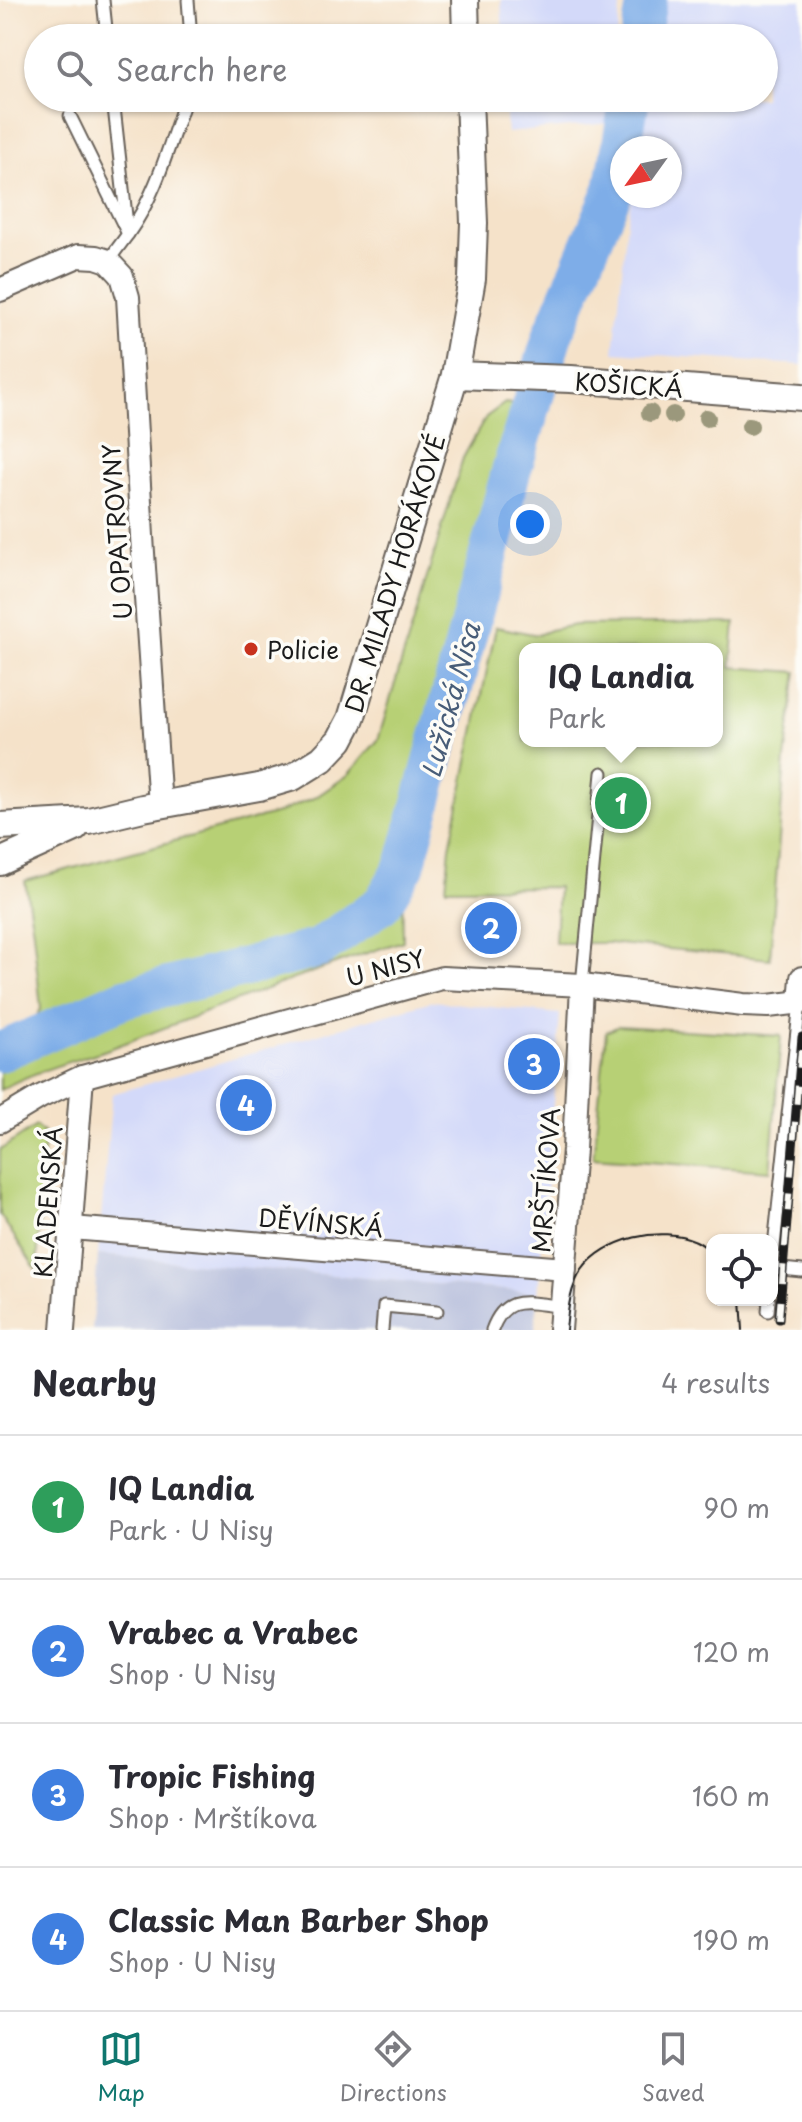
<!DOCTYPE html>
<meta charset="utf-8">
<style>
:root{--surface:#fff;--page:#f2f2f3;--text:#2b2b33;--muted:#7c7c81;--line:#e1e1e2;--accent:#0f766e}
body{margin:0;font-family:"Playpen Sans",sans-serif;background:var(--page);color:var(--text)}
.controls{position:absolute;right:24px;bottom:24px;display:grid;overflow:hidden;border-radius:16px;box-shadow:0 2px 6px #0004}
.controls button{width:72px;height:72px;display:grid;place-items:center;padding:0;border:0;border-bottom:2px solid var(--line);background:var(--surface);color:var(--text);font:40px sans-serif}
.compass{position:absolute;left:610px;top:136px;width:72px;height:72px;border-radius:50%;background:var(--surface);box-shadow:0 2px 6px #0004;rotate:237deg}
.you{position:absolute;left:530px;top:524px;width:28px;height:28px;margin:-20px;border:6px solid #fff;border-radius:50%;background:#1a73e8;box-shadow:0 0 0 12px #1a73e833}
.badge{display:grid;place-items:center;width:52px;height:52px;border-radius:50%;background:var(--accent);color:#fff;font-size:26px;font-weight:700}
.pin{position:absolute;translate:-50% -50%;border:4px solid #fff;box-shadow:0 2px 8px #0006}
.popup{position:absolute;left:519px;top:643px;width:204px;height:104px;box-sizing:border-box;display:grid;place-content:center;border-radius:16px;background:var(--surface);filter:drop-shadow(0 2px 6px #0005);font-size:26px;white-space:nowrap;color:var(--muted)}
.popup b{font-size:30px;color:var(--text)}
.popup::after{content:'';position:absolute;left:50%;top:100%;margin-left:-16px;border:16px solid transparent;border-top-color:var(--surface)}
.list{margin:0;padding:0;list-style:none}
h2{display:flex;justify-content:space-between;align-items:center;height:104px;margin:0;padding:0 32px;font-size:34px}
h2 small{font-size:26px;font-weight:400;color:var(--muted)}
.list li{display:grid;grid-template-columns:52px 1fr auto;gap:24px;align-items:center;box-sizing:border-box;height:144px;padding:0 32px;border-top:2px solid var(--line)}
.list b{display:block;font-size:30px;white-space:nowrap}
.list p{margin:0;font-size:26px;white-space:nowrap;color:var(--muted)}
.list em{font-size:26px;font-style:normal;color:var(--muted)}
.icon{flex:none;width:44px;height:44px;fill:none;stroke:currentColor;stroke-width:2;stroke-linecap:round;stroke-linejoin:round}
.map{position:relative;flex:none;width:802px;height:1330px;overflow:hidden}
.search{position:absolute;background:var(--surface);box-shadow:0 2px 6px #0004;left:24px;right:24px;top:24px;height:88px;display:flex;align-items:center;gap:20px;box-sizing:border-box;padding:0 28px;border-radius:44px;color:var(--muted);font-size:30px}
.sheet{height:680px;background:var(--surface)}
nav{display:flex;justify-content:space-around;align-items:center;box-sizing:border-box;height:112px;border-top:2px solid var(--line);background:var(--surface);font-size:22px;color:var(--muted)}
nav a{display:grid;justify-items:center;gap:4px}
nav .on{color:var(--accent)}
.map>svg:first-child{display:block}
.built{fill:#d3d9f9}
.industrial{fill:#bcc3de}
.green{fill:#b7d075;stroke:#6a7648;stroke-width:2;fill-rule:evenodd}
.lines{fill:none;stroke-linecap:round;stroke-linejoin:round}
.river{stroke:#7eade8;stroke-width:40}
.service-casing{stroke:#686159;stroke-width:15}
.minor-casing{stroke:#686159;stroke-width:26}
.tertiary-casing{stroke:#686159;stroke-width:30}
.service{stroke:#fff;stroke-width:11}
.minor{stroke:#fff;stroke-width:22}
.tertiary{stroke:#fff;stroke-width:26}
.tram{stroke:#1c1c1c;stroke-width:2}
.rail-casing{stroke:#1c1c1c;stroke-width:9}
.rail{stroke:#fdfcf7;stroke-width:6;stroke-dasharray:18;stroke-linecap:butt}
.tree{fill:#9b987b}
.poi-dot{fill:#c8321e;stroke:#fdfcf7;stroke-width:3}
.labels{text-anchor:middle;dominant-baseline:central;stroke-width:7;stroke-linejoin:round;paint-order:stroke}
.street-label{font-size:24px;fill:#1c1c1c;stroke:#fdfcf7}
.poi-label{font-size:24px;fill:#1c1c1c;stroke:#fdfcf7;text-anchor:start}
.water-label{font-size:26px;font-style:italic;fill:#485d78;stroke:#fdfcf7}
</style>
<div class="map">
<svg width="802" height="1330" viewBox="0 0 802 1330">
<rect width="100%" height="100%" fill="#fdfcf7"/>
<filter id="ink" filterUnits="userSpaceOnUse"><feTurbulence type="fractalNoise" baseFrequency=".0125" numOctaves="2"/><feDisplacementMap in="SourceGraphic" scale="16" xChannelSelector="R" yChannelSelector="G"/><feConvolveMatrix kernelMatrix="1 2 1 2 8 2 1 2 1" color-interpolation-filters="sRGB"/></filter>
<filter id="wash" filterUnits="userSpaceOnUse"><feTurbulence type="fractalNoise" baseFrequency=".006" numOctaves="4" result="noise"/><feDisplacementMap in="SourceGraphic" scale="32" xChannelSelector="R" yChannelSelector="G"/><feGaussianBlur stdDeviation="1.8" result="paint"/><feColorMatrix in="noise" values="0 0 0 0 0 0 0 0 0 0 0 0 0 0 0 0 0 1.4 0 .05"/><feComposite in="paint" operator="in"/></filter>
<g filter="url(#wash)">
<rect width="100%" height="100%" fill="#f5e2c9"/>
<g class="built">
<polygon points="501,0 621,0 617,38 503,38"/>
<polygon points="667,0 802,0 802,365 614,352 627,221 632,196 670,196 670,148 641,148 650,98 764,98 764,38 660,38"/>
<polygon points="505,98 613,98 611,123 507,133"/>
<polygon points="432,1001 560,1014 538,1293 98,1255 112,1094"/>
</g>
<polygon class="industrial" points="98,1255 538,1293 535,1330 92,1330"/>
<g class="green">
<path d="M505,403l20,3 -12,38 -90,322 -21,94 1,81c-96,31 -189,68 -283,104 -40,15 -83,24 -120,45v-25l11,-7 30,-49 -8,-78 -8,-50 253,-68 38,-16 32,-22 30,-35 85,-282 23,-41z"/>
<path d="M735,623l-4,44 66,5 -12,87 -15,200 -162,-16h-53l3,-56 -112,1 4,-41 46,-220 42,8 12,-5 25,-5zM525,649h192v92h-192z"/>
<polygon points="619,1026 781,1036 770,1171 593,1158 606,1032"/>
<polygon points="36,1126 44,1133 37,1271 0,1215 0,1150"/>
</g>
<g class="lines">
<g class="river">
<polyline points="640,38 647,0"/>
<polyline points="0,1052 125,998 319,948 382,904 405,866 511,472 553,334 614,189 630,98"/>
</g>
</g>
</g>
<g filter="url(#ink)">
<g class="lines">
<defs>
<g id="service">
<polyline points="103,0 107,38"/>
<polyline points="188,0 191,38"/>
<path d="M70,116l58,118c29,-40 41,-90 58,-136"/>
<polyline points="108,261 128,234 113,98"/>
<polyline points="582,985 602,773"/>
<polyline points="772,1265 800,1002"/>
<polyline points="772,1268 802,1271"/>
<polyline points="768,1311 769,1300"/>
<polyline points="382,1330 384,1306 437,1311"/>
<path d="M492,1330c14,-38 36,-26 70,-24"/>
</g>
<g id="minor">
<polyline points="0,290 78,256 96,257 108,261 122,276 128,297 143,553 160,806"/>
<polyline points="800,1002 802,978"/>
<polyline points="0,1121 40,1097 82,1077 442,978 582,985 743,1005 768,1006 802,1002"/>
<polyline points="72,1228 565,1269"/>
<polyline points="63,1330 82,1077"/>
<polyline points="560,1330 574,1149 582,985"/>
</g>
<g id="tertiary">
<polyline points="465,0 466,38"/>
<polyline points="455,375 571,379 802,397"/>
<polyline points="0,826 89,821 143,808 259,787 293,777 322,759 340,740 351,719 455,375 472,279 474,223 469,98"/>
<polyline points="0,862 75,828"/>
</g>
</defs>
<use href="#service" class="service-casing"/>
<use href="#minor" class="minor-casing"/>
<use href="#tertiary" class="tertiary-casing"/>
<use href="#service" class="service"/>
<use href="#minor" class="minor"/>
<use href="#tertiary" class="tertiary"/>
<g class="tram">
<polyline points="741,1300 743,1330"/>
<path d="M566,1330c2,-20 4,-43 16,-60 23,-32 79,-45 114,-29 6,3 11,7 16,11"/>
</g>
<defs>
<polyline id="rail" points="779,1319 802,1037"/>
</defs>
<use href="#rail" class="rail-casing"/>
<use href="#rail" class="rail"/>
</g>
<g class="tree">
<circle cx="650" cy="413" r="9"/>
<circle cx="673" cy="415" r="9"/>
<circle cx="707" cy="418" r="9"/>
<circle cx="750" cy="426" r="9"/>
</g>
</g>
<circle class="poi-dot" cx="251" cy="649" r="8"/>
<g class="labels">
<g class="street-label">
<text transform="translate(629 384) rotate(4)">KOŠICKÁ</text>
<text transform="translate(116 532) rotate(-94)">U OPATROVNY</text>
<text transform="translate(394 573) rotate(-73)">DR. MILADY HORÁKOVÉ</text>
<text transform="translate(385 967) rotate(-15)">U NISY</text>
<text transform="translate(545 1180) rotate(-86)">MRŠTÍKOVA</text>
<text transform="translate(47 1202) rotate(-86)">KLADENSKÁ</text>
<text transform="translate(321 1222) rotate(5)">DĚVÍNSKÁ</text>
</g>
<g class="poi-label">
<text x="267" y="649">Policie</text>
</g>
<g class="water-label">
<text transform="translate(450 700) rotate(-75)">Lužická Nisa</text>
</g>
</g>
</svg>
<div class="controls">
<button><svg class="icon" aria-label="locate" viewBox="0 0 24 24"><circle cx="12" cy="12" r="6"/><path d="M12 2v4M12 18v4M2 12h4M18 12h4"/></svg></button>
</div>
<svg class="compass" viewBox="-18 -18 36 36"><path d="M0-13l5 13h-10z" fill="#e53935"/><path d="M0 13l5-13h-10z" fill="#7c7c81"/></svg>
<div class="you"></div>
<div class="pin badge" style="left:621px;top:803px;background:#2e9e5b">1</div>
<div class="popup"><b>IQ Landia</b>Park</div>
<div class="pin badge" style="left:491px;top:928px;background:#3f7fe0">2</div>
<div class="pin badge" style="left:534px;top:1064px;background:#3f7fe0">3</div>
<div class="pin badge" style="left:246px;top:1105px;background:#3f7fe0">4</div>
<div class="search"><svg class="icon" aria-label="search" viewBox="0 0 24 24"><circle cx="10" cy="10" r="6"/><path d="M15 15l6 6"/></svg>Search here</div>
</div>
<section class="sheet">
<h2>Nearby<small>4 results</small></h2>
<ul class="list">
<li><span class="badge" style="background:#2e9e5b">1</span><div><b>IQ Landia</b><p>Park · U Nisy</p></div><em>90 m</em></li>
<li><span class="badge" style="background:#3f7fe0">2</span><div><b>Vrabec a Vrabec</b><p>Shop · U Nisy</p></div><em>120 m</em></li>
<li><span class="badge" style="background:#3f7fe0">3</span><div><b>Tropic Fishing</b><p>Shop · Mrštíkova</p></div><em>160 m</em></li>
<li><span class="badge" style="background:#3f7fe0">4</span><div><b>Classic Man Barber Shop</b><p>Shop · U Nisy</p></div><em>190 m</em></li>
</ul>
</section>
<nav>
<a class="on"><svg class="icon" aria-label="map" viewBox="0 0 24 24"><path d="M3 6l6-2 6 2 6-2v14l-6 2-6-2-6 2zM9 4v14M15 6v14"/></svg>Map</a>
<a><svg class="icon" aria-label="directions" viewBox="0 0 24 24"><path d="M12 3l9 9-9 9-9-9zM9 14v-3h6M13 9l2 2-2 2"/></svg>Directions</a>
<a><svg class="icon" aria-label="saved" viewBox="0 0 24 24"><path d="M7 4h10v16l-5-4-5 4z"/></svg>Saved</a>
</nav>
